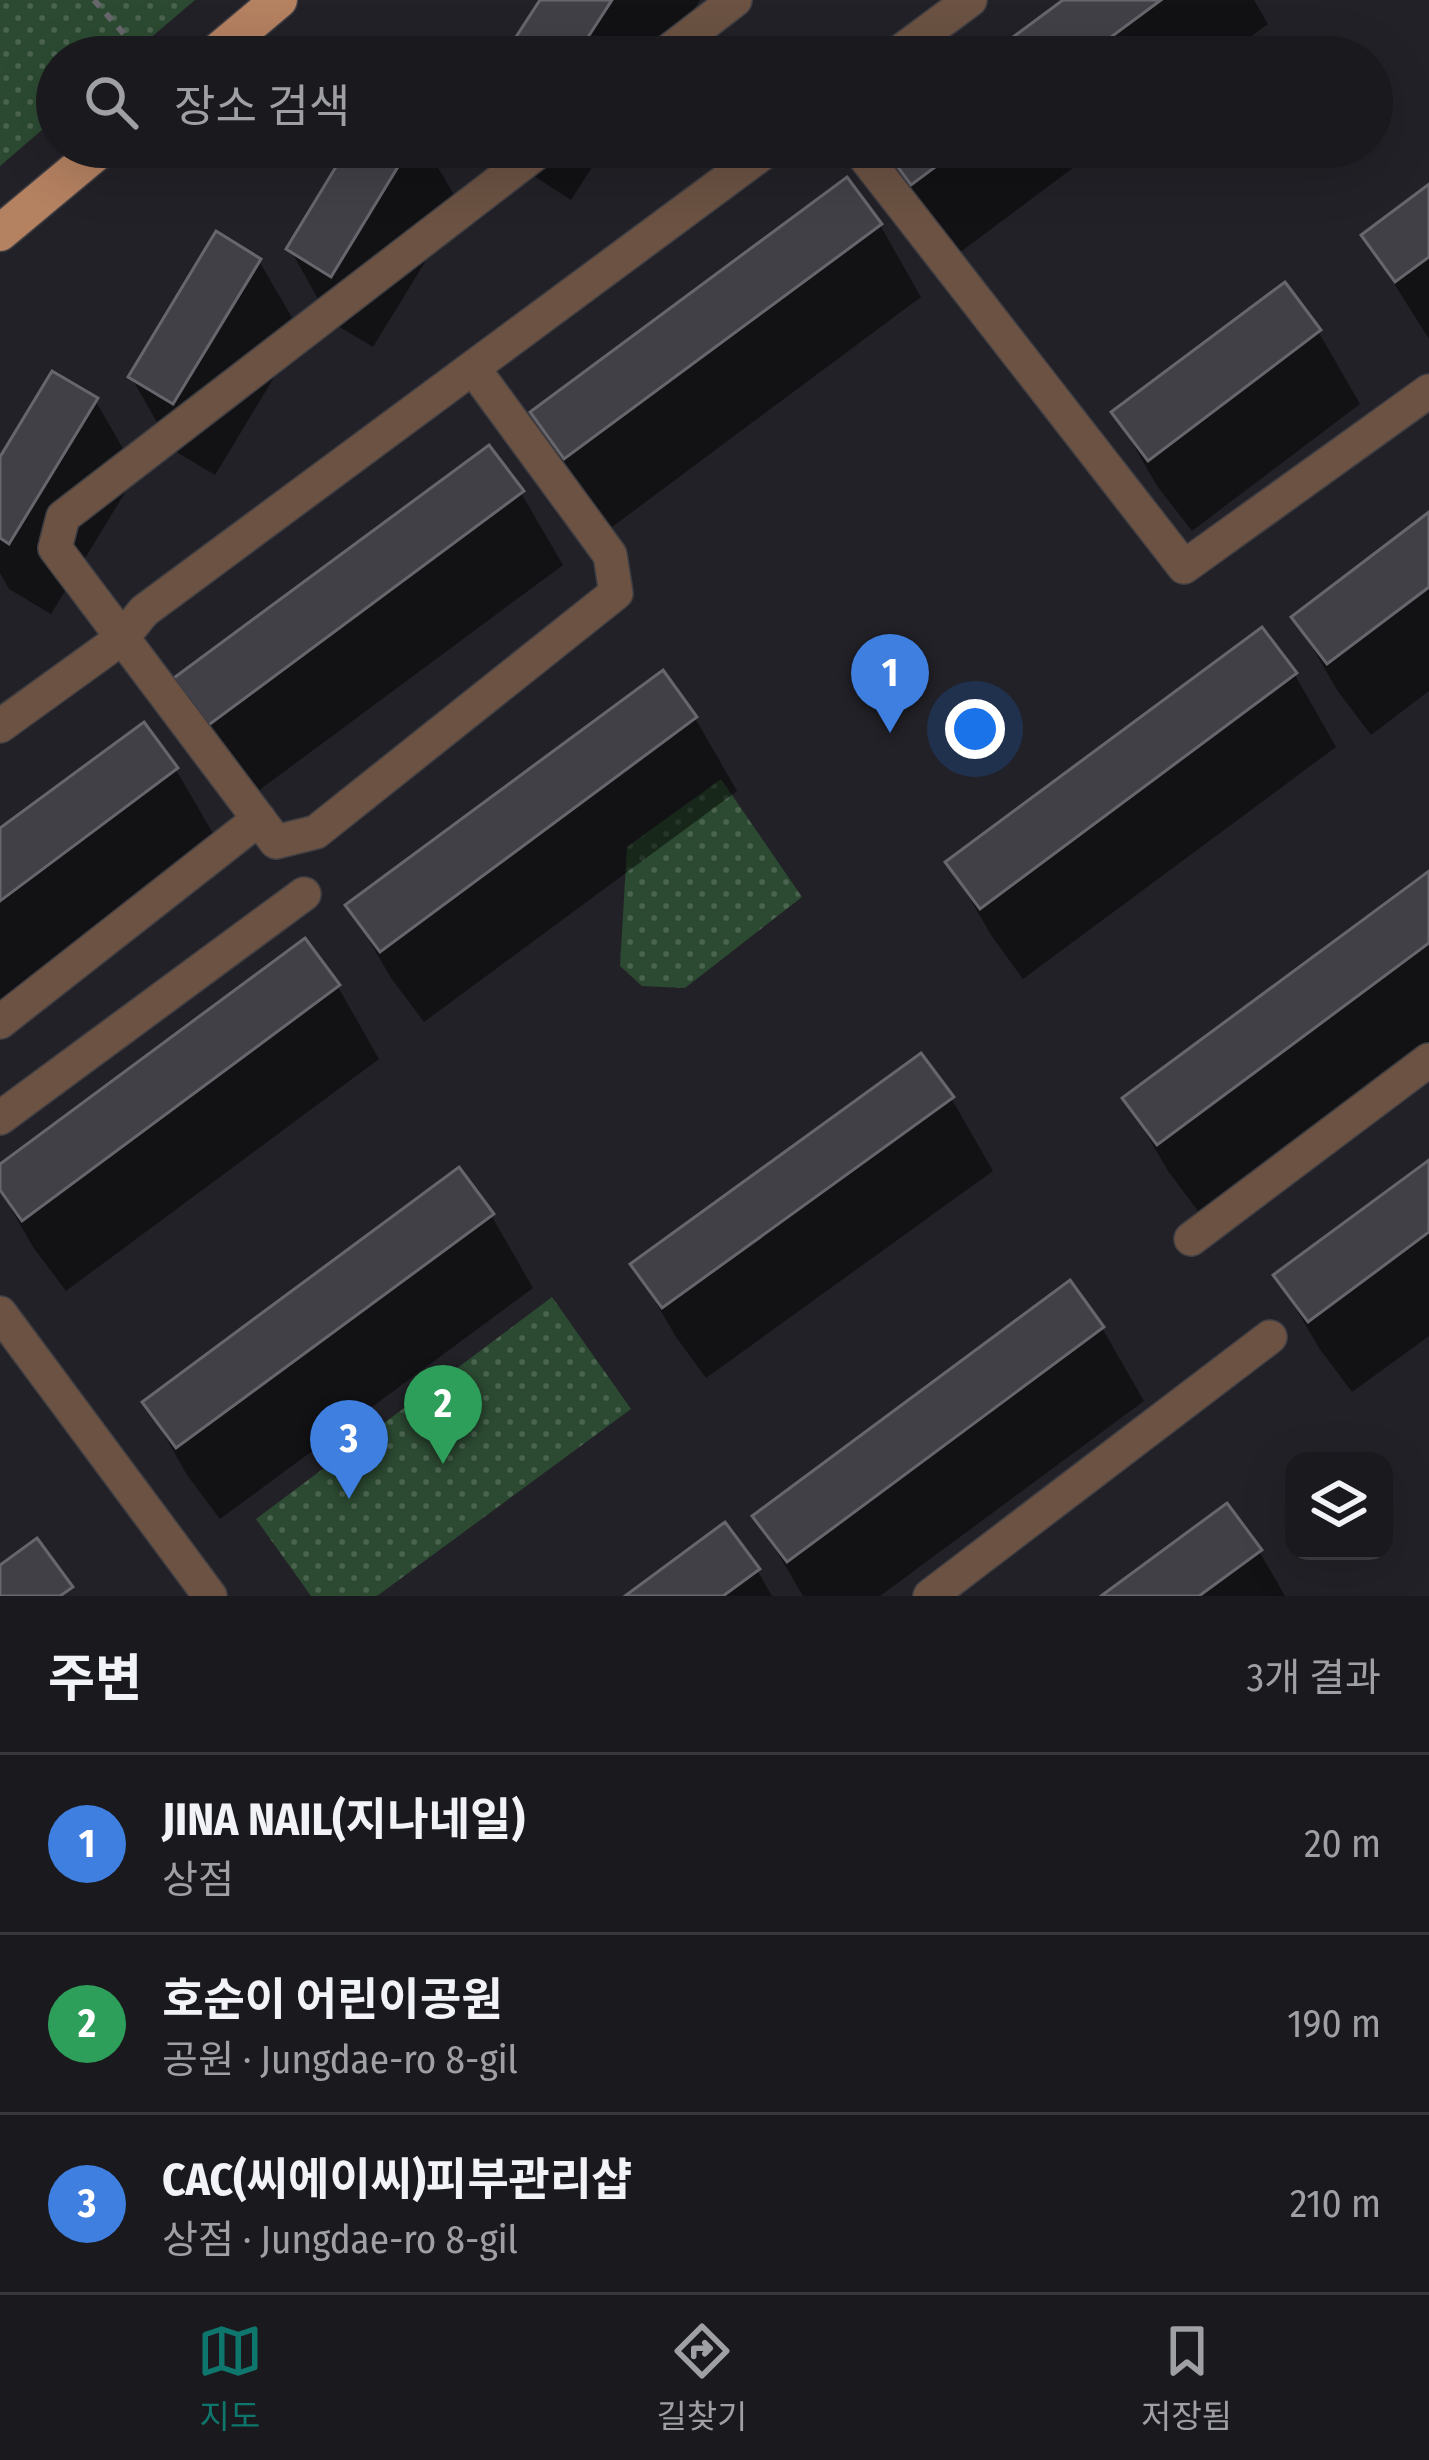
<!DOCTYPE html>
<html lang="ko">
<meta charset="utf-8">
<style>
:root{--surface:#1a191d;--page:#232226;--text:#f1f3f6;--muted:#9fa0a4;--line:#38383b;--accent:#0f766e}
body{margin:0;font-family:"Fira Sans Condensed","Noto Sans KR",sans-serif;background:var(--page);color:var(--text)}
.controls{position:absolute;right:36px;bottom:36px;display:grid;overflow:hidden;border-radius:24px;box-shadow:0 12px 48px #0002}
.controls button{width:108px;height:108px;display:grid;place-items:center;padding:0;border:0;border-bottom:3px solid var(--line);background:var(--surface);color:var(--text);font:60px sans-serif}
.you{position:absolute;left:975px;top:729px;width:42px;height:42px;margin:-30px;border:9px solid #fff;border-radius:50%;background:#1a73e8;box-shadow:0 0 0 18px #1a73e833}
.badge{display:grid;place-items:center;width:78px;height:78px;border-radius:50%;background:var(--accent);color:#fff;font-size:39px;font-weight:700}
.pin{position:absolute;translate:-50% -99px;filter:drop-shadow(0 3px 6px #0008)}
.pin::after{content:'';position:absolute;top:63px;width:42px;height:36px;background:inherit;clip-path:polygon(0 0,100% 0,50% 100%)}
.list{margin:0;padding:0;list-style:none}
h2{display:flex;justify-content:space-between;align-items:center;height:156px;margin:0;padding:0 48px;font-size:51px}
h2 small{font-size:39px;font-weight:400;color:var(--muted)}
.list li{display:grid;grid-template-columns:78px 1fr auto;gap:36px;align-items:center;box-sizing:border-box;height:180px;padding:0 48px;border-top:3px solid var(--line)}
.list b{display:block;font-size:45px;white-space:nowrap}
.list p{margin:0;font-size:39px;white-space:nowrap;color:var(--muted)}
.list em{font-size:39px;font-style:normal;color:var(--muted)}
.icon{flex:none;width:66px;height:66px;fill:none;stroke:currentColor;stroke-width:2;stroke-linecap:round;stroke-linejoin:round}
.map{position:relative;flex:none;width:1429px;height:1596px;overflow:hidden}
.search{position:absolute;background:var(--surface);box-shadow:0 12px 48px #0002;left:36px;right:36px;top:36px;height:132px;display:flex;align-items:center;gap:30px;box-sizing:border-box;padding:0 42px;border-radius:66px;color:var(--muted);font-size:45px}
.sheet{height:696px;background:var(--surface)}
nav{display:flex;justify-content:space-around;align-items:center;box-sizing:border-box;height:168px;border-top:3px solid var(--line);background:var(--surface);font-size:33px;color:var(--muted)}
nav a{display:grid;justify-items:center;gap:6px}
nav .on{color:var(--accent)}
.map>svg:first-child{display:block}
.park{fill:url(#park-dots)}
.shadow{fill:#0007}
.building{fill:#414047;stroke:#67666d;stroke-width:3}
.lines{fill:none;stroke-linecap:round;stroke-linejoin:round}
.minor-casing{stroke:#3f3e43;stroke-width:36}
.major-casing{stroke:#3f3e43;stroke-width:39}
.path{stroke:#66666b;stroke-width:6;stroke-dasharray:9 9;stroke-linecap:butt}
.minor{stroke:#6b5243;stroke-width:33}
.major{stroke:#b48161;stroke-width:36}
</style>
<div class="map">
<svg width="1429" height="1596" viewBox="0 0 1429 1596">
<defs>
<pattern id="park-dots" width="8" height="8" patternUnits="userSpaceOnUse" patternTransform="scale(3)"><rect width="8" height="8" fill="#2c4a32"/><path d="M2 2h.1M6 6h.1" fill="none" stroke="#4b6450" stroke-width="1.8" stroke-linecap="round"/></pattern>
</defs>
<rect width="100%" height="100%" fill="#222127"/>
<g class="park">
<polygon points="0,0 195,0 128,57 57,57 57,117 0,166"/>
<polygon points="721,779 802,897 685,988 642,986 620,966 627,847"/>
<polygon points="552,1297 631,1409 377,1596 311,1596 256,1519"/>
</g>
<g class="shadow">
<polygon points="544,0 700,0 663,57 507,57"/>
<polygon points="1068,0 1254,0 1268,24 1223,57 991,57"/>
<polygon points="352,147 426,147 460,205 373,347 331,322 290,249"/>
<polygon points="511,147 605,147 571,200 523,169"/>
<polygon points="885,147 1101,147 955,256 922,212"/>
<polygon points="1429,188 1429,339 1364,236"/>
<polygon points="880,225 921,297 608,530 575,486 534,413"/>
<polygon points="259,261 301,333 215,475 173,450 131,377"/>
<polygon points="1318,331 1360,404 1192,531 1157,486 1115,413"/>
<polygon points="95,400 137,473 51,614 9,589 0,573 0,462"/>
<polygon points="521,493 563,565 250,797 175,681"/>
<polygon points="1429,516 1429,691 1371,735 1337,690 1295,617"/>
<polygon points="1262,631 1295,675 1336,747 1023,979 991,935 949,862"/>
<polygon points="695,718 737,791 424,1022 391,978 349,906"/>
<polygon points="143,726 176,770 218,842 0,1004 0,832"/>
<polygon points="1429,875 1429,1046 1201,1215 1168,1171 1126,1099"/>
<polygon points="338,987 379,1059 66,1291 33,1247 0,1189 0,1168"/>
<polygon points="951,1098 993,1171 706,1378 676,1337 634,1265"/>
<polygon points="1429,1163 1429,1336 1352,1392 1319,1348 1277,1276"/>
<polygon points="491,1215 533,1288 220,1519 187,1475 146,1403"/>
<polygon points="1102,1328 1144,1401 880,1596 803,1596 756,1516"/>
<polygon points="1259,1551 1285,1596 1106,1596"/>
<polygon points="757,1570 772,1596 630,1596"/>
</g>
<g class="building">
<polygon points="540,0 612,0 575,57 503,57"/>
<polygon points="1063,0 1161,0 1084,57 986,57"/>
<polygon points="348,147 410,147 331,277 286,249"/>
<polygon points="883,147 962,147 911,185"/>
<polygon points="847,177 882,224 564,459 530,412"/>
<polygon points="1429,184 1429,257 1395,282 1361,235"/>
<polygon points="216,231 261,259 173,404 128,377"/>
<polygon points="1285,282 1321,330 1148,461 1111,412"/>
<polygon points="52,371 98,398 9,544 0,538 0,457"/>
<polygon points="489,445 524,491 206,727 171,680"/>
<polygon points="1429,512 1429,587 1327,664 1291,617"/>
<polygon points="1262,627 1297,673 980,909 945,862"/>
<polygon points="663,670 697,717 380,952 345,905"/>
<polygon points="144,722 178,768 0,901 0,828"/>
<polygon points="1429,871 1429,943 1157,1145 1122,1098"/>
<polygon points="305,938 340,985 22,1221 0,1190 0,1164"/>
<polygon points="921,1053 954,1097 662,1308 630,1264"/>
<polygon points="1429,1160 1429,1232 1308,1322 1273,1275"/>
<polygon points="459,1167 494,1214 176,1448 142,1402"/>
<polygon points="1070,1280 1104,1327 787,1562 752,1516"/>
<polygon points="1227,1503 1262,1550 1199,1596 1101,1596"/>
<polygon points="725,1522 760,1569 723,1596 625,1596"/>
<polygon points="37,1538 73,1587 60,1596 0,1596 0,1565"/>
</g>
<g class="lines">
<defs>
<g id="minor">
<polyline points="661,57 735,0"/>
<polyline points="893,57 970,0"/>
<polyline points="857,147 1184,567 1429,391"/>
<polyline points="473,368 610,555 616,593 316,832 276,842 55,548 63,517 544,147"/>
<polyline points="0,726 122,638 144,611 771,147"/>
<polyline points="0,1022 259,819"/>
<polyline points="0,1118 304,894"/>
<polyline points="1191,1239 1429,1060"/>
<polyline points="0,1313 210,1596"/>
<polyline points="930,1596 1270,1337"/>
</g>
<g id="major">
<polyline points="211,57 279,0"/>
<polyline points="0,233 103,147"/>
</g>
</defs>
<use href="#minor" class="minor-casing"/>
<use href="#major" class="major-casing"/>
<polyline class="path" points="94,0 132,43"/>
<use href="#minor" class="minor"/>
<use href="#major" class="major"/>
</g>
</svg>
<div class="controls">
<button><svg class="icon" aria-label="layers" viewBox="0 0 24 24"><path d="M12 4l9 5-9 5-9-5zM3 14l9 5 9-5"/></svg></button>
</div>
<div class="you"></div>
<div class="pin badge" style="left:890px;top:733px;background:#3f7fe0">1</div>
<div class="pin badge" style="left:443px;top:1464px;background:#2e9e5b">2</div>
<div class="pin badge" style="left:349px;top:1499px;background:#3f7fe0">3</div>
<div class="search"><svg class="icon" aria-label="search" viewBox="0 0 24 24"><circle cx="10" cy="10" r="6"/><path d="M15 15l6 6"/></svg>장소 검색</div>
</div>
<section class="sheet">
<h2>주변<small>3개 결과</small></h2>
<ul class="list">
<li><span class="badge" style="background:#3f7fe0">1</span><div><b>JINA NAIL(지나네일)</b><p>상점</p></div><em>20 m</em></li>
<li><span class="badge" style="background:#2e9e5b">2</span><div><b>호순이 어린이공원</b><p>공원 · Jungdae-ro 8-gil</p></div><em>190 m</em></li>
<li><span class="badge" style="background:#3f7fe0">3</span><div><b>CAC(씨에이씨)피부관리샵</b><p>상점 · Jungdae-ro 8-gil</p></div><em>210 m</em></li>
</ul>
</section>
<nav>
<a class="on"><svg class="icon" aria-label="map" viewBox="0 0 24 24"><path d="M3 6l6-2 6 2 6-2v14l-6 2-6-2-6 2zM9 4v14M15 6v14"/></svg>지도</a>
<a><svg class="icon" aria-label="directions" viewBox="0 0 24 24"><path d="M12 3l9 9-9 9-9-9zM9 14v-3h6M13 9l2 2-2 2"/></svg>길찾기</a>
<a><svg class="icon" aria-label="saved" viewBox="0 0 24 24"><path d="M7 4h10v16l-5-4-5 4z"/></svg>저장됨</a>
</nav>
